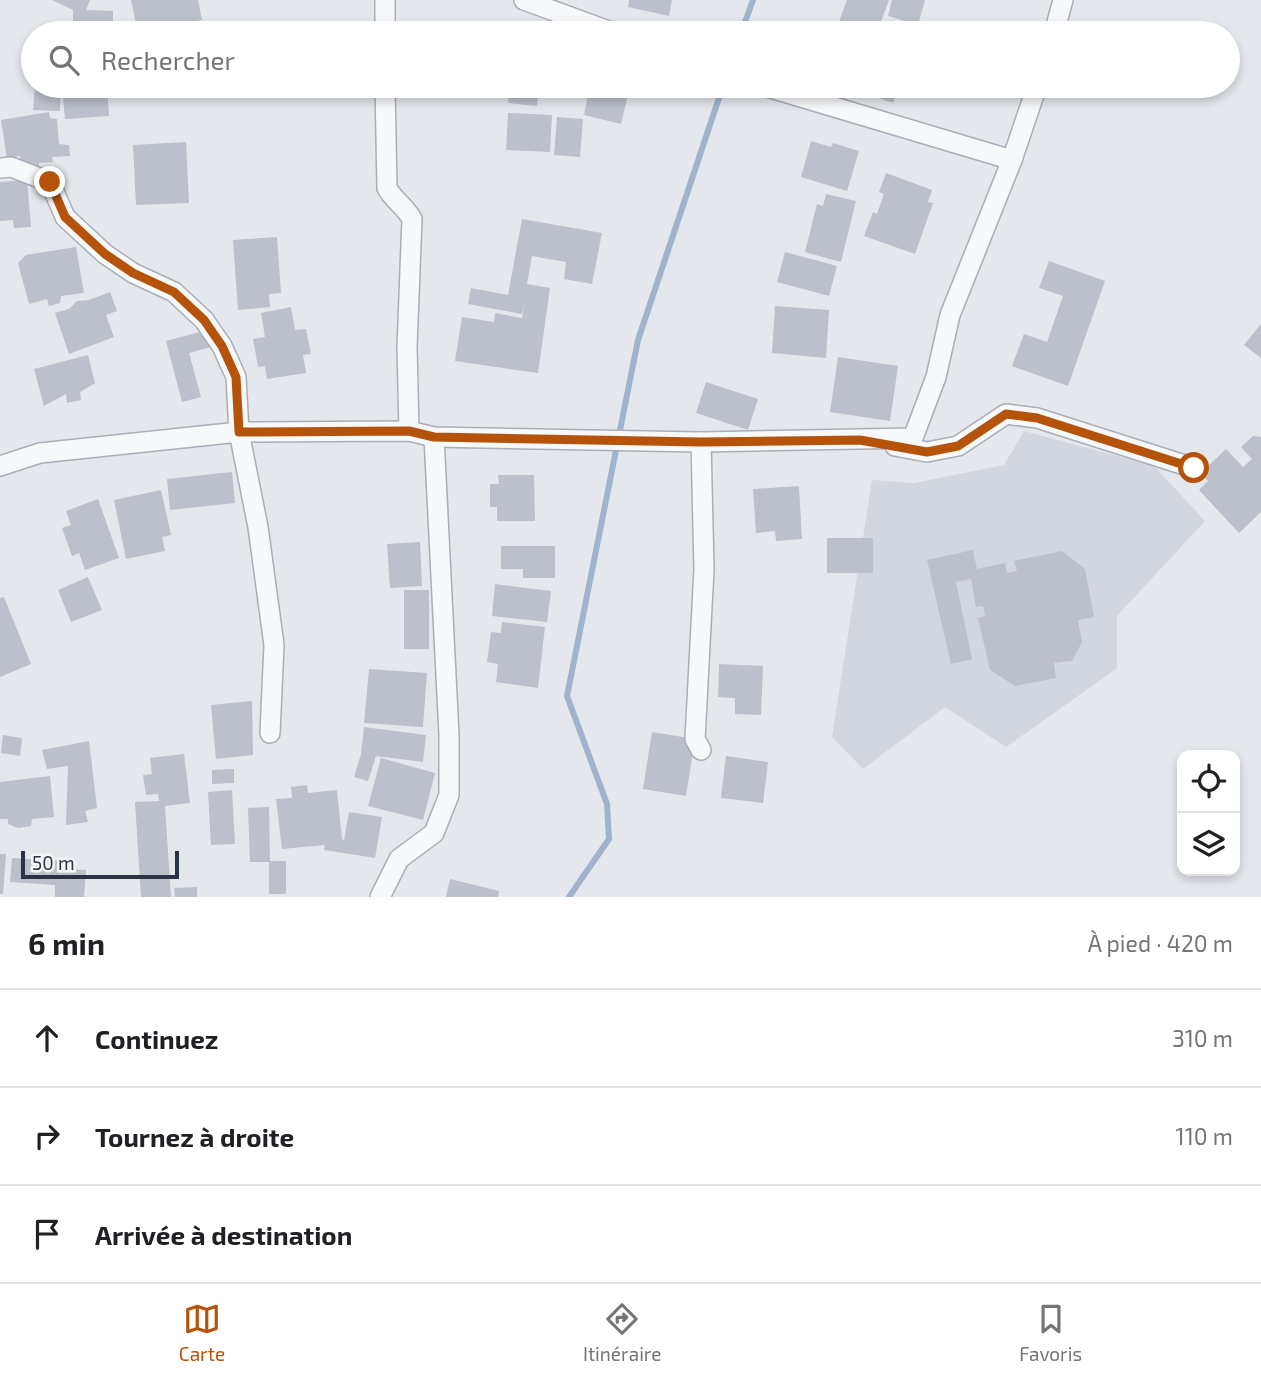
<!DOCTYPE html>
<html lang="fr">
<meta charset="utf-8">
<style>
:root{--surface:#fff;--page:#f6f6f6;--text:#202124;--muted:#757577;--line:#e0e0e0;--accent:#b45309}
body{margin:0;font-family:"Exo 2",sans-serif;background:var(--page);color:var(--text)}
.controls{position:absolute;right:21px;bottom:21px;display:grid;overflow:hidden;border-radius:14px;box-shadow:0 4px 10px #0003}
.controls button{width:63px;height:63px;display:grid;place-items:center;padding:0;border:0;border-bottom:2px solid var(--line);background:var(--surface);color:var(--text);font:35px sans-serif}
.scale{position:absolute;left:21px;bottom:18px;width:158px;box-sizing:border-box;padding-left:7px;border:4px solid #2b3445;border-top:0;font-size:19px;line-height:24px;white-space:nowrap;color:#2b3445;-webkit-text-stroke:5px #f4f6f9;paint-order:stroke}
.stop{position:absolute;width:21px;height:21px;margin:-16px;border:5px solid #b45309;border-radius:50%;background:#fff}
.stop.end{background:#b45309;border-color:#fff;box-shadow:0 2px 7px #0008}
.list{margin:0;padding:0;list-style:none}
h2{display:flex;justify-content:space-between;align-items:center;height:91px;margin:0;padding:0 28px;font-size:30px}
h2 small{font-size:23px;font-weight:400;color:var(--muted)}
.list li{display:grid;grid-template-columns:46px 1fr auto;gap:21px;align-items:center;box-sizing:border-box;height:98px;padding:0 28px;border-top:2px solid var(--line)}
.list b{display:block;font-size:26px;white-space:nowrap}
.list em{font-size:23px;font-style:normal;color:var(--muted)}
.icon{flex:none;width:38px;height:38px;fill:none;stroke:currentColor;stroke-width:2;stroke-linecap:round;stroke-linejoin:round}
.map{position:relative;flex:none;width:1261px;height:897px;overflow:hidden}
.search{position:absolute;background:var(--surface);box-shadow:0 4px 10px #0003;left:21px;right:21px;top:21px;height:77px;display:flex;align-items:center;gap:18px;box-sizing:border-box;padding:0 24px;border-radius:38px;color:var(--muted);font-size:26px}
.sheet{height:385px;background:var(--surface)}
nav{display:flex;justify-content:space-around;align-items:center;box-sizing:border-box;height:98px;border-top:2px solid var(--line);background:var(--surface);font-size:19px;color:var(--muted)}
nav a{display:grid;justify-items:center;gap:4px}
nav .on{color:var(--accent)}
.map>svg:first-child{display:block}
.built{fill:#d2d6de}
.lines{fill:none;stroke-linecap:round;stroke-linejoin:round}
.stream{stroke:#9fb4cc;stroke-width:6}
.building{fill:#bbc0ca}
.street-casing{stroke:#a9aeb7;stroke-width:22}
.street{stroke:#f7f8fa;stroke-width:19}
.route{stroke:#b45309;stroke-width:9}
</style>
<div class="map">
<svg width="1261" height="897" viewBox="0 0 1261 897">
<rect width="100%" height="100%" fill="#e4e7ec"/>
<polygon class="built" points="1024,431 1154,466 1205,521 1117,616 1117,668 1006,747 945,707 863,769 832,737 872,480 914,483 1004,465"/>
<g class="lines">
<g class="stream">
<polyline points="741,33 753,0"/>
<polyline points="569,897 609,839 607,804 567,696 638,340 723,86"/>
</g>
</g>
<g class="building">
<polygon points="52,0 90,0 86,10 113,11 113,26 120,27 120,33 73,33 73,10"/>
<polygon points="131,0 198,0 202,20 180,24 178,32 138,33"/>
<polygon points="629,0 672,0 669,16 628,7"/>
<polygon points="847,0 889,0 877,33 835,33"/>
<polygon points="892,0 925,0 918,25 888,16"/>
<polygon points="1022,22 1042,26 1041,33 1020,33"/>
<polygon points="516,28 545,31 544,33 515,33"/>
<polygon points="35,86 61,86 60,111 33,110"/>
<polygon points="62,86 107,86 109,116 65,119"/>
<polygon points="510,86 539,86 537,106 508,103"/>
<polygon points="547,86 588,86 584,98"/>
<polygon points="590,86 630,86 621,124 584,115"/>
<polygon points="857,86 899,86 893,103 856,90"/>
<polygon points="944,86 1003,86 1002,98 943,92"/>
<polygon points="49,112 50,118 57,119 59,144 69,145 70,156 52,157 53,162 39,163 39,167 27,168 21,163 20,156 7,158 1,120"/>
<polygon points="508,113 552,115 550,152 506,150"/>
<polygon points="557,117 583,119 580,157 554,155"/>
<polygon points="811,141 831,147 833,143 859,151 847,191 801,177"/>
<polygon points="186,142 189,203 136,205 133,145"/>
<polygon points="886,173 932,190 928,202 933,203 915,254 864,236 873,212 877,214 884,194 879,192"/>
<polygon points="27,180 31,227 14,228 13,220 0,221 0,182"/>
<polygon points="826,194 856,201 841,262 805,252 817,204 823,206"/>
<polygon points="522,219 602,233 592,284 564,279 566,262 532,256 527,284 550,288 538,373 455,361 462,317 494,322 495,313 522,318 525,301 522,314 468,304 471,288 508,295"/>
<polygon points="277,237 281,293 269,294 270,307 238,310 233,240"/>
<polygon points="76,247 84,293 61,296 60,303 49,306 47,299 29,304 18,263 26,255"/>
<polygon points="785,252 837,266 829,296 777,282"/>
<polygon points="1049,261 1105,281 1068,386 1012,366 1024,334 1047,342 1063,296 1039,288"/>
<polygon points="110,292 117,311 106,315 114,337 69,354 55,313 69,309 77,301 89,300"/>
<polygon points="775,306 829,310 826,358 772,353"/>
<polygon points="291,307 295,330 306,329 311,354 303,355 306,373 267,379 265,366 258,367 253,339 265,337 261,313"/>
<polygon points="1261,324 1261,358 1244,345"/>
<polygon points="207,330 211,347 189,353 201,397 182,402 166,341"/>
<polygon points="88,355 95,383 80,392 81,400 67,403 66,394 44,406 34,369"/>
<polygon points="838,357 898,366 890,421 830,412"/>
<polygon points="706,382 758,399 748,430 696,413"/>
<polygon points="1253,436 1261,437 1261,512 1239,533 1199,490 1208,481 1201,473 1226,449 1243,467 1252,459 1241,447"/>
<polygon points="232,472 235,503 170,510 167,479"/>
<polygon points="498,475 534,475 535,521 497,521 497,507 490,507 490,484 499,484"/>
<polygon points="799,486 802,539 776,541 775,531 756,533 753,489"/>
<polygon points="161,490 171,535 162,537 165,551 126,559 114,500"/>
<polygon points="98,499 119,558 85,570 79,553 72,556 62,528 71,525 66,511"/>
<rect x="827" y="538" width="46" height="35"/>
<polygon points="420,542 422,586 390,588 387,544"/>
<polygon points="501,546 555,546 555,578 523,578 523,569 501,569"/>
<polygon points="973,550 977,569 1005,563 1007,573 1017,571 1014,561 1062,551 1085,569 1094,617 1078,620 1082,642 1072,661 1054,663 1056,678 1015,686 990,670 978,618 985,616 983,606 976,607 971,579 956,582 972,659 951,664 927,560"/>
<polygon points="88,577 102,610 71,622 58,590"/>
<polygon points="495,584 551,591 547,622 492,616"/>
<rect x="404" y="590" width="25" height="59"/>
<polygon points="4,597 31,664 0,677 0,598"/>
<polygon points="502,622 545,627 538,688 496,682 498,664 487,662 491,632 501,633"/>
<polygon points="719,664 763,666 761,715 735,714 735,698 718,697"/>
<polygon points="369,669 427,673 423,727 364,723"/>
<polygon points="252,701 253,755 216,759 211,705"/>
<polygon points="364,727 426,735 423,762 376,756 368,781 354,777 361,754"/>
<polygon points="652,732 695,739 686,796 643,789"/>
<polygon points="3,735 22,738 20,756 1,753"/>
<polygon points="89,741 97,808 85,811 88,822 66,825 68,766 47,769 42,750"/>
<polygon points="184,754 190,803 165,806 171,897 141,897 135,802 159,801 158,794 146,795 143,775 152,774 150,758"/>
<polygon points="726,756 768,762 763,803 721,798"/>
<polygon points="381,758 435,773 423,820 368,806"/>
<polygon points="234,769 234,783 212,784 212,770"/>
<polygon points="50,776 54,817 32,819 31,826 18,828 8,824 8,819 0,819 0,782"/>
<polygon points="307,785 308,793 337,790 342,839 344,840 349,812 382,817 375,858 324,850 325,845 282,849 276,799 292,798 291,787"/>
<polygon points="232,790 235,844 211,845 208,792"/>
<polygon points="269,807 270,861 286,861 286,894 269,894 269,862 250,862 248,808"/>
<polygon points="0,854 6,854 3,894 0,894"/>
<polygon points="12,858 66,861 66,869 86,870 84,897 55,897 55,885 10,882"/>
<polygon points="450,879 499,891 498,897 446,897"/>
<polygon points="197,887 197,897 175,897 174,888"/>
</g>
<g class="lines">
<defs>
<g id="street">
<polyline points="385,0 385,33"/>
<polyline points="524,0 614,33"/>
<polyline points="1054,33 1063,0"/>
<path d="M385,86l2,102c7,13 18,18 25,31l-5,128 2,84"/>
<polyline points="764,86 1012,160"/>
<polyline points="0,168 11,167 50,182 65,217 105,254 133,273 174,292 204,320 222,346 236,377 239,432 258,527 274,645 270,733"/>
<polyline points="895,446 927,452 958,446 1006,414 1037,418 1194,468"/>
<polyline points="0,466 40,453 239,432 409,431 434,437 701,442 913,438 936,377 950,315 1012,160 1037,86"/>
<polyline points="701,750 695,739 704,569 701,442"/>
<polyline points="380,897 399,859 434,833 449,795 449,735 434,437"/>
</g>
</defs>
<use href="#street" class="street-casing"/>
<use href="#street" class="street"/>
</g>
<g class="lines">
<polyline class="route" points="50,182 65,217 105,254 133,273 174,292 204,320 222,346 236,377 239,432 409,431 434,437 701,442 860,440 927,452 958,446 1006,414 1037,418 1194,468"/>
</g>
</svg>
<div class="controls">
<button><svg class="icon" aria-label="locate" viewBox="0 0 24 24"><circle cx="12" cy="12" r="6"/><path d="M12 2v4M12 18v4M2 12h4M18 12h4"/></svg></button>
<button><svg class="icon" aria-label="layers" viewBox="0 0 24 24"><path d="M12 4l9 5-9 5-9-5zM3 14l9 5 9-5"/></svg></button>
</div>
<div class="scale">50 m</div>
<div class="stop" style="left:1194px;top:468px"></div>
<div class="stop end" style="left:50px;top:182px"></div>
<div class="search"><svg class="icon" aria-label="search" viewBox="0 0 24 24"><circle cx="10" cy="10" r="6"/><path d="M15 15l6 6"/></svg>Rechercher</div>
</div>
<section class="sheet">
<h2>6 min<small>À pied · 420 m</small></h2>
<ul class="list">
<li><svg class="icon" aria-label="ahead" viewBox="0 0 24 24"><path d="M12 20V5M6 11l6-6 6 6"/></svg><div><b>Continuez</b></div><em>310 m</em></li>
<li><svg class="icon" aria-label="right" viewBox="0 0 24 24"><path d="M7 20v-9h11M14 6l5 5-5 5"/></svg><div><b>Tournez à droite</b></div><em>110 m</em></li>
<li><svg class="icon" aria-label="arrive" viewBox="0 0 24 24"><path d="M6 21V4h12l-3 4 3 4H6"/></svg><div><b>Arrivée à destination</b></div></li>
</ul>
</section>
<nav>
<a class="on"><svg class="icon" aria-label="map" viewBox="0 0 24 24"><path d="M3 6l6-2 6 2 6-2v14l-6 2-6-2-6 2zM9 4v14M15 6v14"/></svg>Carte</a>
<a><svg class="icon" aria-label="directions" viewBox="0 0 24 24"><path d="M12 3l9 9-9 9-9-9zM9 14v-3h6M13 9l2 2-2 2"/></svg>Itinéraire</a>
<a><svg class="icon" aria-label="saved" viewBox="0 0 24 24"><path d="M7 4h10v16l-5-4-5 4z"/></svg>Favoris</a>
</nav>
